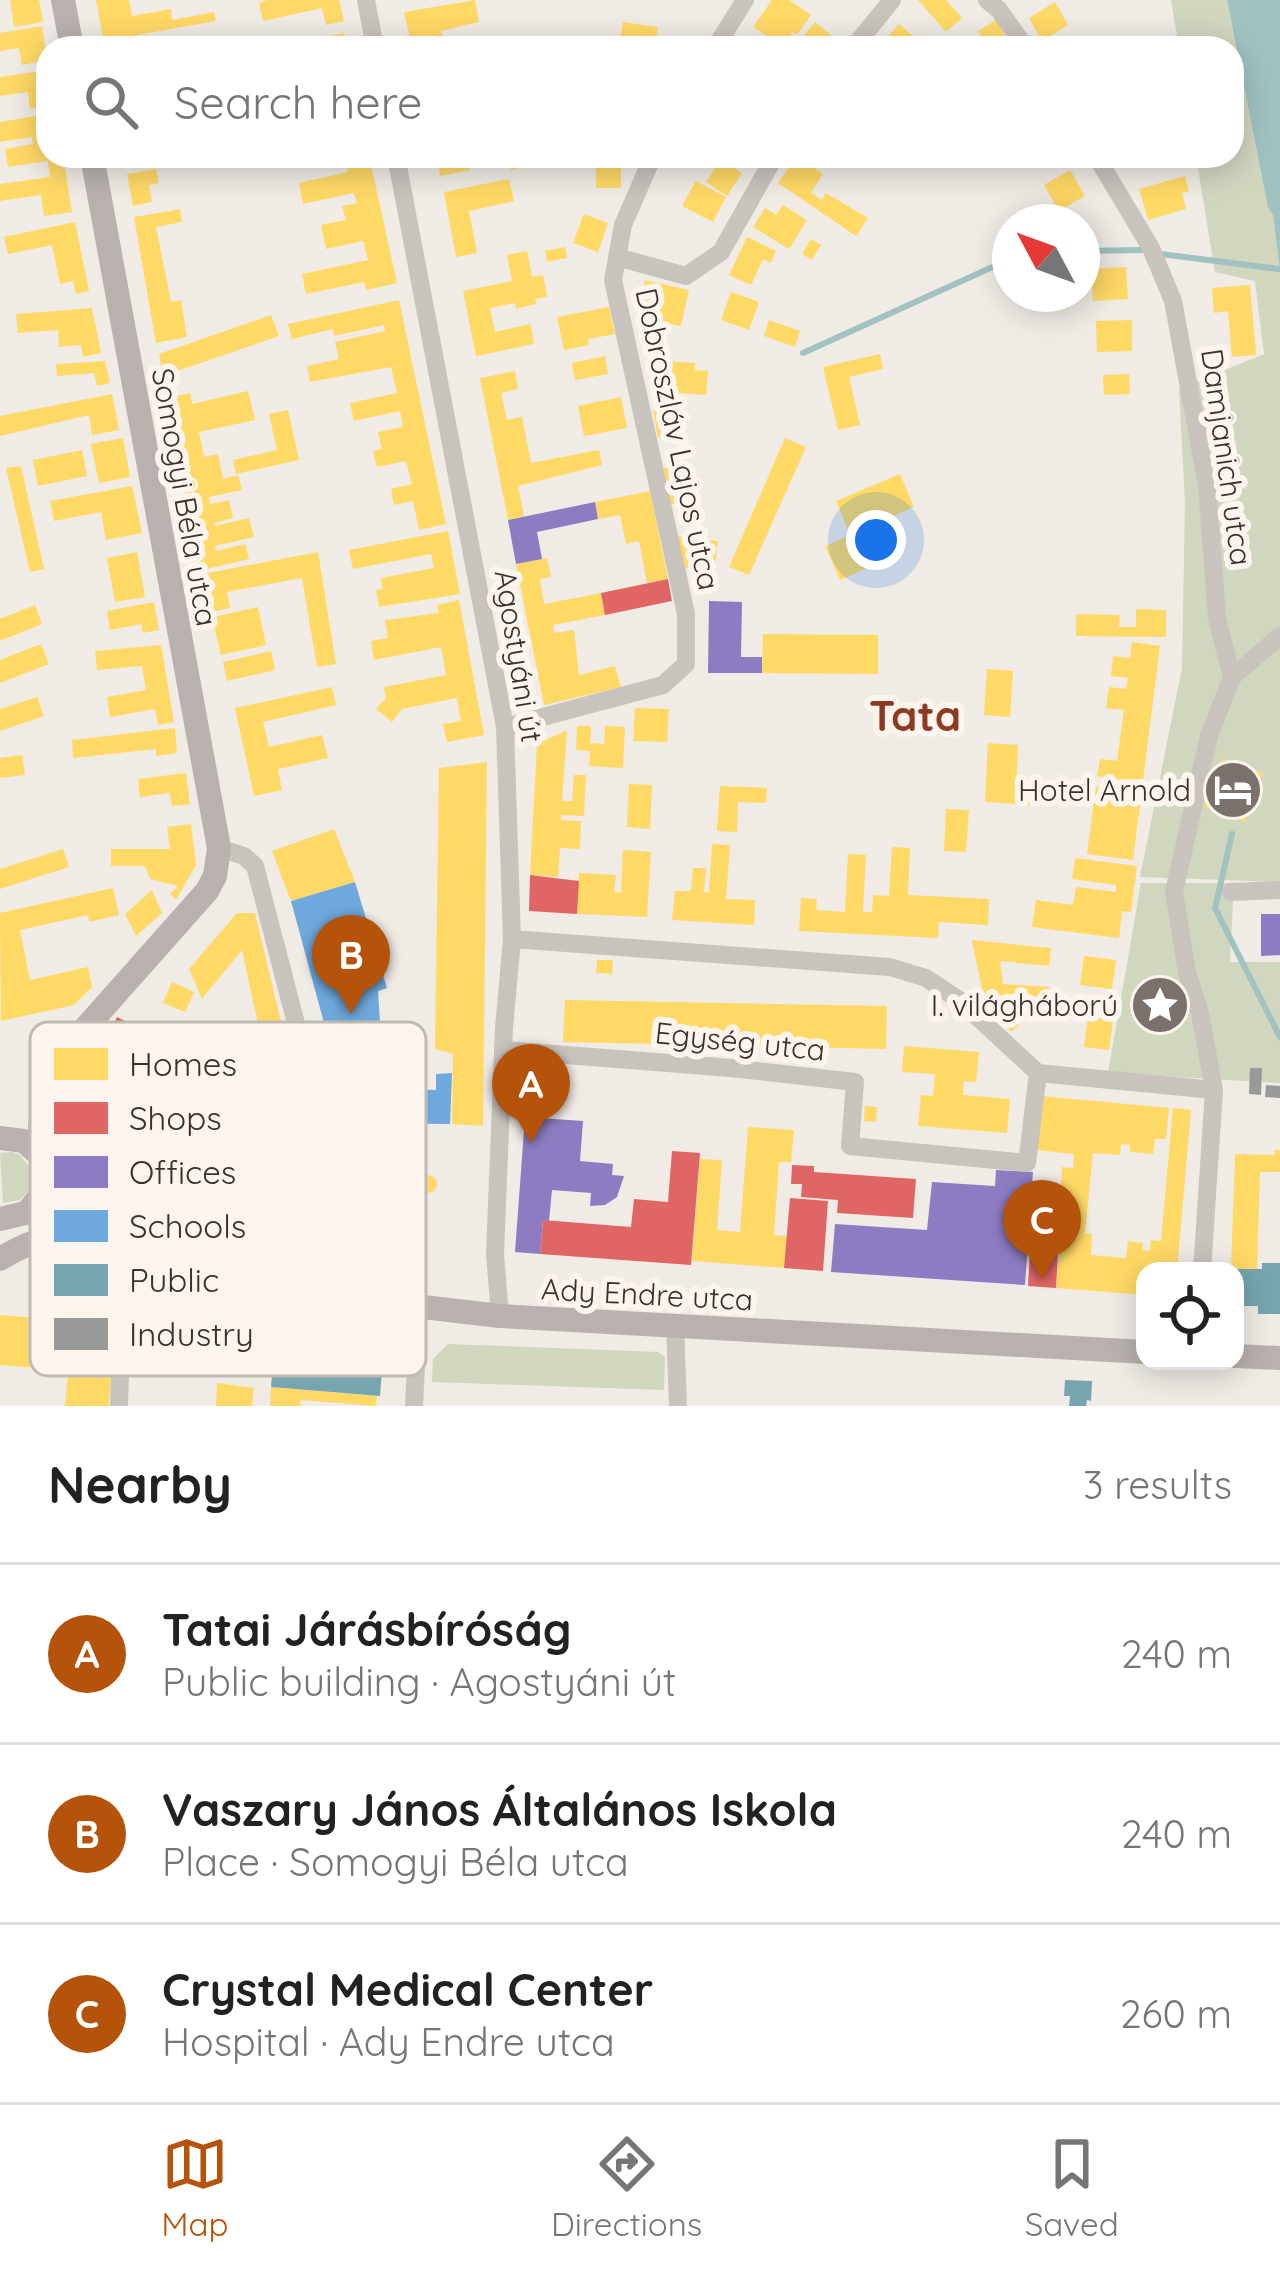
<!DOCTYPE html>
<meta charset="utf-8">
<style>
:root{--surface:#fff;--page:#f2f2f2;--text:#222;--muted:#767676;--line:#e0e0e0;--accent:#b45309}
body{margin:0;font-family:Quicksand,sans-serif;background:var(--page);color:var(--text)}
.controls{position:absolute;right:36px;bottom:36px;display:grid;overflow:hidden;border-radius:24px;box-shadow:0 6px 30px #0003}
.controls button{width:108px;height:108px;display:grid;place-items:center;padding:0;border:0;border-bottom:3px solid var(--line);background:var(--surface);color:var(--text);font:60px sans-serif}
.compass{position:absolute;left:992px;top:204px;width:108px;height:108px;border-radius:50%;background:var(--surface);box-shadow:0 6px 30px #0003;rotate:311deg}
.you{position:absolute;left:876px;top:540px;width:42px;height:42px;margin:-30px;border:9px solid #fff;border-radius:50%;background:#1a73e8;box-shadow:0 0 0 18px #1a73e833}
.badge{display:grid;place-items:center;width:78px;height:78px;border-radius:50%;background:var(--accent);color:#fff;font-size:39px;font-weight:700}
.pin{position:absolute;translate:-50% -99px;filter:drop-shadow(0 3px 6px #0008)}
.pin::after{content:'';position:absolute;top:63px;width:42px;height:36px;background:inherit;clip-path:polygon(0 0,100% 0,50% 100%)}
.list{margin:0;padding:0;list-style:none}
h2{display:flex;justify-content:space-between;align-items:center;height:156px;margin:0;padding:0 48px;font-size:51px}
h2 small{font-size:39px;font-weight:400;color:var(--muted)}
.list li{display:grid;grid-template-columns:78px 1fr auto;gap:36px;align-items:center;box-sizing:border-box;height:180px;padding:0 48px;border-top:3px solid var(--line)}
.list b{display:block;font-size:45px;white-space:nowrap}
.list p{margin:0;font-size:39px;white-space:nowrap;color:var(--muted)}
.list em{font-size:39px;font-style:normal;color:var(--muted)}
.icon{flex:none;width:66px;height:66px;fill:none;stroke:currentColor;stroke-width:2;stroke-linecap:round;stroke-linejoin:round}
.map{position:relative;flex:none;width:1280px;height:1406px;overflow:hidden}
.search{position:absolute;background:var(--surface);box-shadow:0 6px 30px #0003;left:36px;right:36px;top:36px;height:132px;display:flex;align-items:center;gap:30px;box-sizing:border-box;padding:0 42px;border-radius:36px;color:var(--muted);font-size:45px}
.sheet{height:696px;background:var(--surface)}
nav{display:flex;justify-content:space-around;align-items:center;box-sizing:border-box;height:168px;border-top:3px solid var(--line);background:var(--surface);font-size:33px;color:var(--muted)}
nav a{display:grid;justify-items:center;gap:6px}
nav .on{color:var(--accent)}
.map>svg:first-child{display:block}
.green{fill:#d1d6bf}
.water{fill:#a1c2c1}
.homes{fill:#ffd966}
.shops{fill:#e06666}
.offices{fill:#8e7cc3}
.schools{fill:#6fa8dc}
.public{fill:#76a5af}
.industry{fill:#999}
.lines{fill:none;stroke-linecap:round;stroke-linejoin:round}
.stream{stroke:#a1c2c1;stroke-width:6}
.minor{stroke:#c9c3be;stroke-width:18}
.major{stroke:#b8b1ad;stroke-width:24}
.labels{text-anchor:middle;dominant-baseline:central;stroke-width:12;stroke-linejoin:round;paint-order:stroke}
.street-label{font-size:30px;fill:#3b302b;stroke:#fbf5ee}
.poi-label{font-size:30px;fill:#3b302b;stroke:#fbf5ee;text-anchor:end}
.district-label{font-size:42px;font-weight:bold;fill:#8c3b22;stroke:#fbf5ee}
.key{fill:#fbf5ee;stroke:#c1bab4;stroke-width:3}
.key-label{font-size:33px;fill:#3b302b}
</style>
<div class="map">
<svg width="1280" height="1406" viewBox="0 0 1280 1406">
<rect width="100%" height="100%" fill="#f0ebe5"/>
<g class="green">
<polygon points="1171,0 1227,0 1268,208 1273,215 1280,272 1280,882 1140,877 1182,668 1185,502 1179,389 1264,354 1255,281 1215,272 1196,156 1232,156 1232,48 1179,48"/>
<polygon points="1141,883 1234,883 1230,962 1280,962 1280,1083 1108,1073"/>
<polygon points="12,1152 20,1155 31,1169 32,1186 20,1200 3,1203 0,1153"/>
<polygon points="448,1344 658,1352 665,1357 664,1390 432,1382 433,1359"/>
</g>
<polygon class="water" points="1227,0 1280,0 1280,272 1273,215 1268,208"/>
<g class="homes">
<polygon points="10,0 39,0 43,22 14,27"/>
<polygon points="96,0 129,0 132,16 171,9 172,20 214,12 216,21 132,36 134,48 105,48"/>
<polygon points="267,0 339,0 344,21 326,25 322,8 263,21 259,3"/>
<polygon points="475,0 479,22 441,31 444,42 412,48 404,12"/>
<polygon points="772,0 789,0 811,15 797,35 793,32 783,47 753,27"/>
<polygon points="918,0 946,0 962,18 946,32"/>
<polygon points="1055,2 1068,25 1042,41 1029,18"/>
<polygon points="996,20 1012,48 988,48 978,31"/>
<polygon points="623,22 658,27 654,48 618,48"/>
<polygon points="815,22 831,35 820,48 802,38"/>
<polygon points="899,24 920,42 914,48 885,48 881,44"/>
<polygon points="42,26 47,60 22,65 19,48 0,51 0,33"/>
<polygon points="344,33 348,48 284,48 283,46"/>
<polygon points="48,70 48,106 30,109 28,92 0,96 0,77"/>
<polygon points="48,114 48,156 63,156 72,212 44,216 41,195 0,201 0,184 50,177 48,161 8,167 5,149 33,144 32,137 0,142 0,122"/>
<polygon points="344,156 369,156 397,283 366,290 364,282 306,294 302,274 368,260 363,241 326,249 321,225 346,220 342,206 357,203 354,193 303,204 299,183 348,172"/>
<polygon points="437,156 468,156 470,170 440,176"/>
<polygon points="509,156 537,156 539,164 511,170"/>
<polygon points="797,156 823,174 811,193 822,200 826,193 868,218 856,236 778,183"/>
<polygon points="1020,156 1045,156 1026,167"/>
<rect x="596" y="160" width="25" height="28"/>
<polygon points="721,160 742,173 727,196 706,182"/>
<polygon points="156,169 159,183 149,185 152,202 133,206 127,174"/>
<polygon points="1070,170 1085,196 1059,211 1044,185"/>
<polygon points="1185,176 1189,191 1182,193 1186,209 1148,220 1139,189"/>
<polygon points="509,179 514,201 469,211 477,253 456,257 444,192"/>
<polygon points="696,181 726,197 713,222 682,206"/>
<polygon points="783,205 807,220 789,249 753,227 765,208 776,215"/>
<polygon points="180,209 182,222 156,227 171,302 181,300 187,337 156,343 134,217"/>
<polygon points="584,214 608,223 598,252 573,243"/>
<polygon points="75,222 89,291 76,294 73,281 60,284 52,245 8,254 4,237"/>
<polygon points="747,237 776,251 771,263 763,259 751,285 729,275"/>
<polygon points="811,239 821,245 812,260 802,254"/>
<polygon points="565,247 567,258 547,262 545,251"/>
<polygon points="527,251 532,277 543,275 547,297 535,299 536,304 516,309 515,303 490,308 495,332 531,324 534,344 476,356 463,291 512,281 507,255"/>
<polygon points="1126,267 1128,299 1093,301 1091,269"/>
<polygon points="645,280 689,290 681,326 637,317"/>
<polygon points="1250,285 1256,355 1232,357 1228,311 1214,313 1212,288"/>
<polygon points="731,292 759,302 749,330 721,320"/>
<polygon points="399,300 446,524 419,530 413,501 394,505 391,489 412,484 406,461 377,467 373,451 382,449 378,432 403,427 400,411 354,421 350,403 397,393 391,367 310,382 307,366 339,359 335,342 385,331 384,325 334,336 333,329 292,339 288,324"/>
<polygon points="609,307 615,334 588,339 589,345 564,350 557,317"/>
<polygon points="92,308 101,353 83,357 81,345 59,347 58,330 18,333 16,314"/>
<polygon points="271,315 279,336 163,376 159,354"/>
<polygon points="769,320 800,331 795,347 764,336"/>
<polygon points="1132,320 1132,351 1097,352 1096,321"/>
<polygon points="880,354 883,369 849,377 860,425 838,430 823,367"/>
<polygon points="605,356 608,374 575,380 572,363"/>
<polygon points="105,361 110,383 97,386 94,373 57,376 56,364"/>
<polygon points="663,361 695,363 695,370 708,371 706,395 661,392"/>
<polygon points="515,371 518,389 501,393 507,420 522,417 531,463 599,450 602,465 518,486 524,516 508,520 480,378"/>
<polygon points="1129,374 1130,394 1104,395 1103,375"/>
<polygon points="248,391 255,420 199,432 204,457 218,454 223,479 238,475 242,490 209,497 210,504 229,500 233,518 214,523 215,526 249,518 254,537 215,546 216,551 245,544 249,559 202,570 164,399 190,393 192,404"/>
<polygon points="112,394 119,430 92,435 89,415 0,436 0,416"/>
<polygon points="621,397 627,428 584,436 578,406"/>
<polygon points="667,407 673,435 658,438 653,410"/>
<polygon points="288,410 299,460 236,474 233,460 277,450 269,414"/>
<polygon points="123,438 130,477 99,483 91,444"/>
<polygon points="785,438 806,447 749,575 729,567"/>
<polygon points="82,450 87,476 38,486 33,460"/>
<polygon points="688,464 695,500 668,505 661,469"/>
<polygon points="21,466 44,569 30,572 6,468"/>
<polygon points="900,474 914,507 889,518 904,552 840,580 825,546 850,535 836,501"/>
<polygon points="132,486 142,533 106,540 101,512 54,521 50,501"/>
<polygon points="650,491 668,579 647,583 639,541 626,544 620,515 598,519 595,502"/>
<polygon points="448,531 460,594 379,607 376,590 383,589 381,578 434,568 431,554 353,569 349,550"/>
<polygon points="676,536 718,541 714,572 683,568"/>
<polygon points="137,552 145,597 115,602 107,558"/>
<polygon points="318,552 336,664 317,667 302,578 227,592 230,608 211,612 202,574"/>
<polygon points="547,558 551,577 540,579 544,604 601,593 605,615 553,625 554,633 574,630 579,675 615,666 621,687 544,705 516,564"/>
<polygon points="459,600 484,735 447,742 443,724 461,721 457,698 402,709 392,722 376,709 386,698 384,687 446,675 441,647 374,660 371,641 388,638 385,620 439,613 437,605"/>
<polygon points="154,602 159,630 143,633 141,624 110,630 107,611"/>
<polygon points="35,605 42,624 0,641 0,619"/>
<polygon points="258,607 266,645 221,655 212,617"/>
<polygon points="1136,609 1166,610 1166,637 1076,636 1076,614 1120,615 1119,627 1136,627"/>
<polygon points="763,634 878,635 878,674 762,673"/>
<polygon points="1132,642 1160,646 1133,860 1087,854 1096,787 1117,790 1118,779 1097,776 1100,759 1117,761 1124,710 1106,708 1109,687 1126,689 1128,678 1111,676 1113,656 1130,658"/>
<polygon points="41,644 49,664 0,683 0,660"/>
<polygon points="161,645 174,722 158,725 155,709 110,717 107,697 146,690 142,666 97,670 95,651"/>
<polygon points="271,651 275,670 227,681 223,662"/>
<polygon points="987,669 1013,671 1010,717 984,715"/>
<polygon points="332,687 336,705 263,722 269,747 322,735 328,758 278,769 282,790 254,796 235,708"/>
<polygon points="37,697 44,716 0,731 0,709"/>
<polygon points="635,708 669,709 667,742 633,741"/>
<polygon points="577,726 591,726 590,743 604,744 605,726 625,727 623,768 589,766 590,751 576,750"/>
<polygon points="175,728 177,753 156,756 156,749 73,758 72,740"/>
<polygon points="567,730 562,801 572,801 574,775 586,775 584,816 562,815 561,820 581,821 580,849 560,848 558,877 530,875 537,744"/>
<polygon points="988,743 1018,745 1016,787 1053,789 1052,806 985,802"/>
<polygon points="22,755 25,775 0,778 0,758"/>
<polygon points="1222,759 1263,773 1245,822 1204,807"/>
<polygon points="487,762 483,1126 452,1124 453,1054 435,1049 439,768"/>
<polygon points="186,773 190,804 172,806 170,793 140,797 138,779"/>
<polygon points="629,784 652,785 650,829 627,827"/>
<polygon points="720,786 767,788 766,803 738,802 737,832 717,831"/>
<polygon points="946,809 969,810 966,852 944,851"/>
<polygon points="191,824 196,865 176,900 170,894 178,886 150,879 145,866 111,866 111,849 170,849 167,827"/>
<polygon points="334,829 355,882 291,901 272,851"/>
<polygon points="712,844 730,845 726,899 755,900 754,925 672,920 675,891 691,891 693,868 706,868 704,892 709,893"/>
<polygon points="892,847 910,848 908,895 989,899 988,925 939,922 938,938 799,931 801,898 817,899 816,910 845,912 848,854 866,855 863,912 872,912 873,895 889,896"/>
<polygon points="63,849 69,867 0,889 0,869"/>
<polygon points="623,850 651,852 647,917 577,914 579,873 616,875 614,892 621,893"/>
<polygon points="1075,858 1137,866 1131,912 1122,911 1119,938 1032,927 1036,900 1073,905 1076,887 1116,892 1116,885 1072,879"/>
<polygon points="113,888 119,915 89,922 88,915 20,930 30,980 88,967 92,987 74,1005 1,1021 0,913"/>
<polygon points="152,890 162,913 136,936 125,914"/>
<polygon points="237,913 255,913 290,1059 202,1078 195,1047 260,1033 242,950 202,999 189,969"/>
<polygon points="972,940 1051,948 1049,966 1000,961 1003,984 1049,987 1048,1004 998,1000 1019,1025 1011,1032 984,999"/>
<polygon points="1084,956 1116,960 1112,989 1080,985"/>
<polygon points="597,960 613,960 612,974 596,973"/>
<polygon points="172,982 194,992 185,1012 163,1003"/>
<polygon points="1091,995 1116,999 1109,1050 1084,1047"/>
<polygon points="565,1000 887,1006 886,1049 563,1042"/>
<polygon points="904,1046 979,1052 976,1082 964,1081 963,1095 1010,1099 1007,1133 918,1126 921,1095 933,1096 935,1074 902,1072"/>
<polygon points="1041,1096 1169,1108 1166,1139 1155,1139 1153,1154 1130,1152 1130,1145 1121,1144 1120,1155 1093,1153 1085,1233 1092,1234 1091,1255 1126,1258 1128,1241 1143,1243 1142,1250 1150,1251 1151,1240 1161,1241 1173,1108 1191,1110 1177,1271 1145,1271 1145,1295 1056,1288 1062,1219 1056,1218 1057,1202 1050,1201 1051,1184 1061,1185 1062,1167 1073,1168 1074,1154 1036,1150"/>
<polygon points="865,1106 877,1107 876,1122 864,1121"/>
<polygon points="748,1127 794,1130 791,1162 779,1162 774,1235 787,1236 784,1268 692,1261 700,1159 722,1160 717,1230 740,1232"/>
<polygon points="1275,1150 1280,1150 1280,1172 1260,1172 1257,1269 1231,1269 1235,1154 1275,1155"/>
<circle cx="428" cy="1184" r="9"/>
<polygon points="0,1315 39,1318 36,1368 0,1365"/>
<polygon points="68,1373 111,1376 109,1406 65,1406"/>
<polygon points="217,1383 254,1388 252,1406 216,1406"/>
<polygon points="271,1387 377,1396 376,1406 301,1400 300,1406 270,1406"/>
</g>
<g class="shops">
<polygon points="668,579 672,601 605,615 601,593"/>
<polygon points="530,875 579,881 577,914 529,911"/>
<polygon points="117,1017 135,1026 120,1057 144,1073 136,1094 93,1066"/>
<polygon points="672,1151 700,1153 691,1265 540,1254 543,1220 631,1227 634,1199 668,1202"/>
<polygon points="792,1165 814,1166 814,1172 916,1179 913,1218 837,1213 838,1200 801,1197 802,1184 791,1184"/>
<polygon points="790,1198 828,1201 823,1271 784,1268"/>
<polygon points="1030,1251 1058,1253 1056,1288 1028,1286"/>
</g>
<g class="offices">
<polygon points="595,502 598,519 537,532 542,559 516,564 508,520"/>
<polygon points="709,601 742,602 741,657 762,657 762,673 708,673"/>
<polygon points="1261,914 1280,914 1280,955 1261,956"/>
<polygon points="525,1117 583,1121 580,1161 613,1164 612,1175 624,1176 617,1197 605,1205 590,1206 591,1193 552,1190 549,1221 543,1220 540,1254 515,1252"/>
<polygon points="996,1170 1033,1172 1025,1285 831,1272 835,1224 927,1230 932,1182 995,1186"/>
</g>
<polygon class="schools" points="355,882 387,988 378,991 381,1038 366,1042 377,1088 436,1090 436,1074 452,1073 450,1124 351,1123 291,901"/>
<g class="public">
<polygon points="1262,1263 1280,1263 1280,1314 1258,1314 1258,1306 1235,1306 1235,1269 1262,1269"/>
<polygon points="275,1339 328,1343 327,1351 383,1356 380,1396 271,1387"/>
<polygon points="1065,1380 1092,1381 1091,1401 1087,1400 1086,1406 1069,1406 1070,1396 1064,1396"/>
</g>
<g class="industry">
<polygon points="1250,1068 1262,1068 1261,1095 1249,1094"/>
<polygon points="1266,1085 1280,1086 1280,1098 1265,1097"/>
</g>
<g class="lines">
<g class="stream">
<polyline points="1082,251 1142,250"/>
<polyline points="1161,254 1279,269"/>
<polyline points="803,353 1010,259"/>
<polyline points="1232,834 1215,908 1280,1037"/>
</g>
<g class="minor">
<polyline points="366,0 375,48"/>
<polyline points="987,0 999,10 1026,48"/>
<polyline points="715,48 745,0"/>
<polyline points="853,48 892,0"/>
<polyline points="396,156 505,727 512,939 504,1028 495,1254 500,1316"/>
<polyline points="1096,156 1151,248 1173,301 1207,485 1217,618 1232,677"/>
<polyline points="617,257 686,276 721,252 775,156"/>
<polyline points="1232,677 1280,636"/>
<polyline points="505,727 663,685 686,664 686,614 613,280 623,225 653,156"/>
<path d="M219,848l25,8 11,10 62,238c8,16 18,23 30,36 41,49 17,102 -5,152"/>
<polyline points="1231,892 1280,890"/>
<polyline points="512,939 890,967 926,978 959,1000 1038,1073 1214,1090"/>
<polyline points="503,1050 731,1068 855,1082 850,1146 1027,1163 1038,1073"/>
<polyline points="69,1111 293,1135 327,1123"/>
<polyline points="1202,1271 1214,1090 1200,1013 1187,972 1174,892 1209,736 1232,677"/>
<polyline points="675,1324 678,1406"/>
<polyline points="52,1329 121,1341 119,1406"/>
<polyline points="414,1406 419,1306"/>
</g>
<g class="major">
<polyline points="63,0 72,48"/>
<path d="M79,1053c-16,37 -12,86 11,119 15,22 45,40 65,58"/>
<polyline points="0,1138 24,1141 42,1157"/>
<polyline points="47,1170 123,1214"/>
<polyline points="27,1213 46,1188 40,1125 58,1071 73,1042 207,891 215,876 219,848 92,156"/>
<polyline points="0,1219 42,1209 68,1210 156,1232 245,1265 342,1292 389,1303 500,1316 1145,1352"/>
<path d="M0,1259c36,-23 69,-28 112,-28"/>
<polyline points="1235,1356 1280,1358"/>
</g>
</g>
<defs>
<symbol id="hotel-disc" viewBox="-11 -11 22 22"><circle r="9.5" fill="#7a716c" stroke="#fbf5ee"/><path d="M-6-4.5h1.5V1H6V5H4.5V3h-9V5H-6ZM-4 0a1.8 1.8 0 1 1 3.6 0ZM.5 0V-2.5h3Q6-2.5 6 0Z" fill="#fff"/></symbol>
<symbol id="sight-disc" viewBox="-11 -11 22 22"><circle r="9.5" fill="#7a716c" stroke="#fbf5ee"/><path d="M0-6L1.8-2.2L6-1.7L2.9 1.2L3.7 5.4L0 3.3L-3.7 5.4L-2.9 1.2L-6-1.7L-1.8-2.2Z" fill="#fff"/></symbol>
</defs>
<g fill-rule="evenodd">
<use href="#hotel-disc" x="1200" y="757" width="66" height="66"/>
<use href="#sight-disc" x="1127" y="972" width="66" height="66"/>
</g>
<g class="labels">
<g class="street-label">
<text transform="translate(678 439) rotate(78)">Dobroszláv Lajos utca</text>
<text transform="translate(1227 457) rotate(82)">Damjanich utca</text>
<text transform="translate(185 497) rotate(80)">Somogyi Béla utca</text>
<text transform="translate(519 656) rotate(81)">Agostyáni út</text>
<text transform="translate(740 1041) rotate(6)">Egység utca</text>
<text transform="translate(647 1294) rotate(3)">Ady Endre utca</text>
</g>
<g class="poi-label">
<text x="1191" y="790">Hotel Arnold</text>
<text x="1118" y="1005">I. világháború</text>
</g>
<g class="district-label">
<text x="915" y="715">Tata</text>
</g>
</g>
<rect x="30" y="1022" width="396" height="354" rx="18" class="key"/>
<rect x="54" y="1048" width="54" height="32" fill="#ffd966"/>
<rect x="54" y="1102" width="54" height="32" fill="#e06666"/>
<rect x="54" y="1156" width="54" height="32" fill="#8e7cc3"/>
<rect x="54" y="1210" width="54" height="32" fill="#6fa8dc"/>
<rect x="54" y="1264" width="54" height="32" fill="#76a5af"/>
<rect x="54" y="1318" width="54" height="32" fill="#999"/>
<g class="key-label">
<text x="129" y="1076">Homes</text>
<text x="129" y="1130">Shops</text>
<text x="129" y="1184">Offices</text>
<text x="129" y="1238">Schools</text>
<text x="129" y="1292">Public</text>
<text x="129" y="1346">Industry</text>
</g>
</svg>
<div class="controls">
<button><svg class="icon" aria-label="locate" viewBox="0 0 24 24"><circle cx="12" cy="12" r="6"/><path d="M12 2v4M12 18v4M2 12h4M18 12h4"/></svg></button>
</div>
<svg class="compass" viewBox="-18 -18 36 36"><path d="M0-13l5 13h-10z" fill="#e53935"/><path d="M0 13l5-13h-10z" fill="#767676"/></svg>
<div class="you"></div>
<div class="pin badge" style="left:531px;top:1143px">A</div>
<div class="pin badge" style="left:351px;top:1014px">B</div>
<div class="pin badge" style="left:1042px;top:1279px">C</div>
<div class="search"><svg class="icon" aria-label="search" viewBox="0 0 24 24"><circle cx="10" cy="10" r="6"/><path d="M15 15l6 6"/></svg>Search here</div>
</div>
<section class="sheet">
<h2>Nearby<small>3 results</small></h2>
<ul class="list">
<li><span class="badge">A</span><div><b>Tatai Járásbíróság</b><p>Public building · Agostyáni út</p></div><em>240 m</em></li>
<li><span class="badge">B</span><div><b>Vaszary János Általános Iskola</b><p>Place · Somogyi Béla utca</p></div><em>240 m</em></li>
<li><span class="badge">C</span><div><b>Crystal Medical Center</b><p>Hospital · Ady Endre utca</p></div><em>260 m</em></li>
</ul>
</section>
<nav>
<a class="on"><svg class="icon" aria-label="map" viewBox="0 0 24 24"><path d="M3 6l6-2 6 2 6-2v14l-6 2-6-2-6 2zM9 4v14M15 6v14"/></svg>Map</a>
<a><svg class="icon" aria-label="directions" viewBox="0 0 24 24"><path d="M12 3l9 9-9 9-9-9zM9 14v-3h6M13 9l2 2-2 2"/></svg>Directions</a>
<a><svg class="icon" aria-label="saved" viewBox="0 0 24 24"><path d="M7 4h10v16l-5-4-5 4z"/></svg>Saved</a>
</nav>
